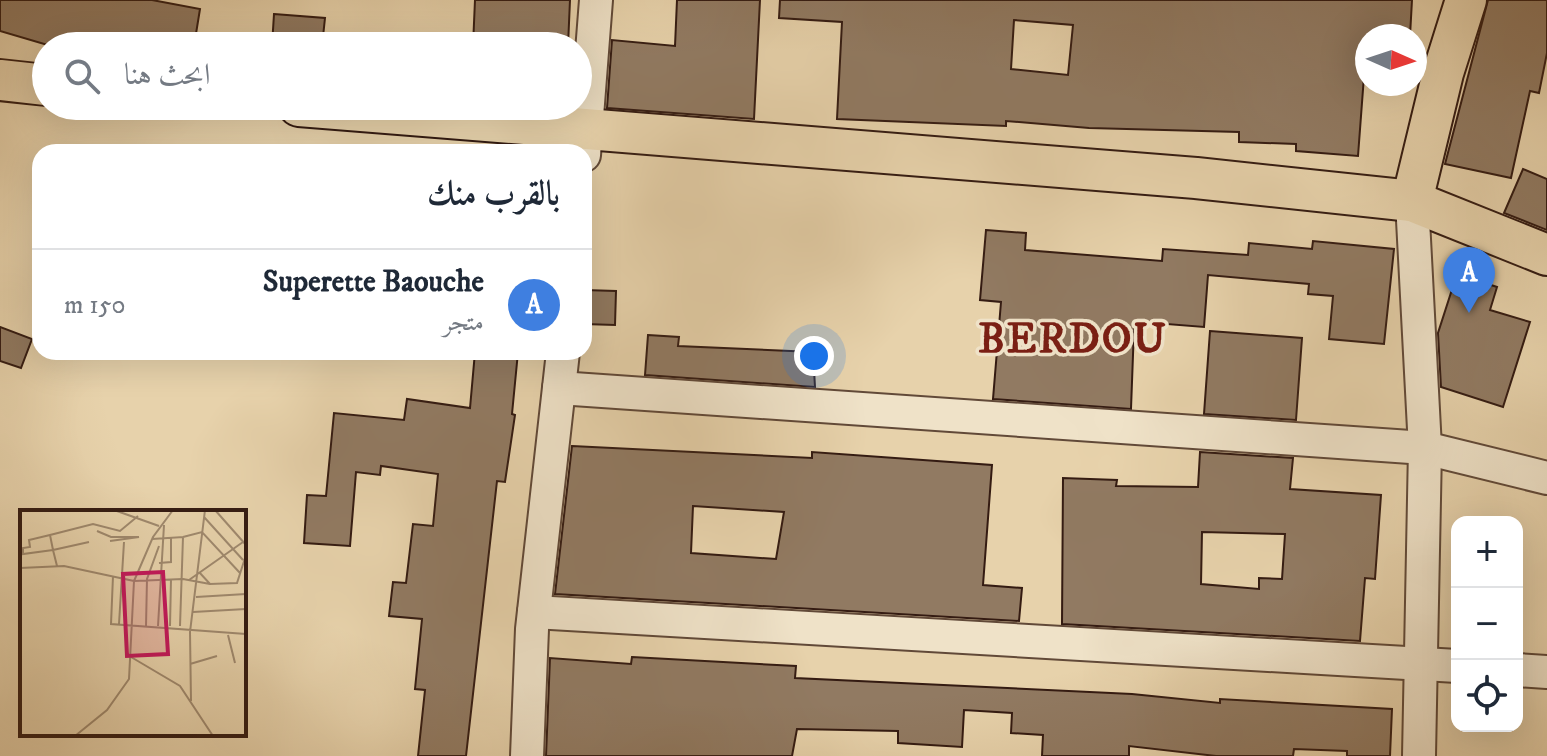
<!DOCTYPE html>
<html lang="ar">
<meta charset="utf-8">
<style>
:root{--surface:#fff;--page:#f2f2f3;--text:#1f2937;--muted:#747a83;--line:#e0e1e3;--accent:#8f2418}
body{margin:0;font-family:"IM FELL DW Pica",Amiri,serif;background:var(--page);color:var(--text);direction:rtl}
.controls{position:absolute;right:24px;bottom:24px;display:grid;overflow:hidden;border-radius:16px;box-shadow:0 8px 32px #0002}
.controls button{width:72px;height:72px;display:grid;place-items:center;padding:0;border:0;border-bottom:2px solid var(--line);background:var(--surface);color:var(--text);font:40px sans-serif}
.compass{position:absolute;left:1355px;top:24px;width:72px;height:72px;border-radius:50%;background:var(--surface);box-shadow:0 8px 32px #0002;rotate:93deg}
.you{position:absolute;left:814px;top:356px;width:28px;height:28px;margin:-20px;border:6px solid #fff;border-radius:50%;background:#1a73e8;box-shadow:0 0 0 12px #1a73e833}
.badge{display:grid;place-items:center;width:52px;height:52px;border-radius:50%;background:var(--accent);color:#fff;font-size:26px;font-weight:700}
.pin{position:absolute;translate:-50% -66px;filter:drop-shadow(0 2px 4px #0008)}
.pin::after{content:'';position:absolute;top:42px;width:28px;height:24px;background:inherit;clip-path:polygon(0 0,100% 0,50% 100%)}
.list{margin:0;padding:0;list-style:none}
h2{display:flex;justify-content:space-between;align-items:center;height:104px;margin:0;padding:0 32px;font-size:34px}
h2 small{font-size:26px;font-weight:400;color:var(--muted)}
.list li{display:grid;grid-template-columns:52px 1fr auto;gap:24px;align-items:center;box-sizing:border-box;height:112px;padding:0 32px;border-top:2px solid var(--line)}
.list b{display:block;font-size:30px;white-space:nowrap}
.list p{margin:0;font-size:26px;white-space:nowrap;color:var(--muted)}
.list em{font-size:26px;font-style:normal;color:var(--muted)}
.icon{flex:none;width:44px;height:44px;fill:none;stroke:currentColor;stroke-width:2;stroke-linecap:round;stroke-linejoin:round}
.map{position:relative;flex:none;width:1547px;height:756px;overflow:hidden;direction:ltr}
.search{position:absolute;background:var(--surface);box-shadow:0 8px 32px #0002;left:32px;top:32px;width:560px;height:88px;display:flex;align-items:center;gap:20px;box-sizing:border-box;padding:0 28px;border-radius:44px;color:var(--muted);font-size:30px}
.panel{position:absolute;background:var(--surface);box-shadow:0 8px 32px #0002;left:32px;top:144px;width:560px;height:216px;border-radius:24px;direction:rtl}
.map>svg:first-child{display:block}
.building{fill:#917a62;stroke:#341b12;stroke-width:2;fill-rule:evenodd}
.lines{fill:none;stroke-linecap:round;stroke-linejoin:round}
.minor-casing{stroke:#614938;stroke-width:36}
.major-casing{stroke:#341b12;stroke-width:44}
.minor{stroke:#efe2c8;stroke-width:32}
.major{stroke:#e7d2ab;stroke-width:40}
.labels{text-anchor:middle;dominant-baseline:central;stroke-width:7;stroke-linejoin:round;paint-order:stroke}
.district-label{font-size:42px;font-weight:bold;letter-spacing:2px;fill:#7a1f14;stroke:#efe2c8}
.inset-road{fill:none;stroke:#9f896e;stroke-width:2}
.view{fill:#c2185b;fill-opacity:0.15;stroke:#c2185b;stroke-width:4}
.inset-edge{fill:none;stroke:#341b12;stroke-width:4}
</style>
<div class="map">
<svg width="1547" height="756" viewBox="0 0 1547 756">
<rect width="100%" height="100%" fill="#e7d2ab"/>
<filter id="stains"><feTurbulence type="fractalNoise" baseFrequency=".0025" numOctaves="4"/><feColorMatrix values="0 0 0 0 .2 0 0 0 0 .09 0 0 0 0 .02 0 0 0 .5 -.17"/></filter>
<radialGradient id="worn" r=".72"><stop offset=".6" stop-color="#630" stop-opacity="0"/><stop offset="1" stop-color="#630" stop-opacity=".3"/></radialGradient>
<g class="building">
<polygon points="0,0 152,0 200,9 194,46 158,46 92,34 88,46 51,46 0,31"/>
<polygon points="475,0 570,0 568,46 473,46"/>
<polygon points="677,0 760,0 754,119 607,108 612,40 675,46"/>
<path d="M780,0h632l-2,36h-43l-9,120 -62,-5v-7l-57,-2v-10l-150,-4 -83,-7v5l-169,-7 5,-97 -63,-4zM1014,20l59,5 -5,50 -57,-6z"/>
<polygon points="1488,0 1547,0 1547,53 1539,93 1530,91 1511,178 1445,164"/>
<polygon points="274,14 325,18 322,46 272,46"/>
<polygon points="1523,169 1547,179 1547,230 1504,213"/>
<polygon points="986,230 1026,233 1025,250 1162,261 1163,249 1248,255 1249,243 1312,249 1313,241 1394,249 1384,344 1329,339 1333,296 1308,294 1309,284 1208,275 1204,327 1142,322 1142,328 1134,328 1131,409 993,399 1001,302 980,300"/>
<polygon points="1457,274 1497,287 1490,310 1530,322 1503,407 1441,387 1438,333"/>
<polygon points="584,290 616,291 615,325 584,324"/>
<polygon points="0,327 32,339 21,368 0,361"/>
<polygon points="1210,331 1302,338 1296,420 1204,414"/>
<polygon points="648,335 679,337 678,346 813,352 815,387 645,375"/>
<polygon points="475,352 518,352 512,414 515,415 505,482 497,481 466,756 418,756 425,690 415,689 422,619 389,616 393,582 406,583 413,524 433,526 438,474 381,466 380,475 356,472 350,546 304,543 307,495 326,496 334,413 404,420 407,399 470,408"/>
<path d="M572,446l240,12v-6l180,13 -9,120 39,3 -3,33 -464,-27zM693,506l91,6 -8,47 -85,-6z"/>
<path d="M1200,452l93,6 -3,31 91,6 -6,84 -10,-1 -5,63 -298,-17 1,-146 54,2 -1,6 82,1zM1202,532l83,2 -3,45 -23,-1v11l-58,-5z"/>
<polygon points="632,657 796,666 795,678 1132,694 1220,703 1220,699 1392,709 1390,756 1347,756 1347,751 1294,749 1293,756 1216,756 1129,746 1129,756 1042,756 1043,735 1011,733 1012,713 964,710 962,747 898,743 898,731 797,729 792,756 546,756 550,658 631,664"/>
</g>
<g class="lines">
<defs>
<g id="minor">
<polyline points="584,155 596,0"/>
<polyline points="1412,201 1425,448 1419,756"/>
<polyline points="559,388 1425,448 1547,478"/>
<polyline points="534,612 1457,666"/>
<polyline points="1517,670 1547,672"/>
<polyline points="527,756 532,629 563,352"/>
</g>
<g id="major">
<polyline points="0,80 46,85"/>
<polyline points="299,106 1196,178 1412,201 1547,255"/>
<polyline points="1412,201 1443,73 1466,0"/>
</g>
</defs>
<use href="#minor" class="minor-casing"/>
<use href="#major" class="major-casing"/>
<use href="#minor" class="minor"/>
<use href="#major" class="major"/>
</g>
<g class="labels">
<g class="district-label">
<text x="1073" y="340">BERDOU</text>
</g>
</g>
<g transform="translate(20 510)">
<rect width="226" height="226" fill="#e7d2ab"/>
<path class="inset-road" d="M94,0l45,16M195,0l31,35M184,7l39,43M77,21l14,6h28l-29,4M30,25l43,-11 27,7 18,-15M163,27l19,-5 38,41M132,29l31,-2 -3,89M33,40l-30,4v-6l7,-1 -1,-7 21,-5 3,15 4,16M33,40l36,-8M139,53l12,-1v-25M0,58l44,-2 70,15M179,62l11,12 27,-1 9,-28M93,66l-2,48 135,10M169,70l54,-38M114,71l49,-2 27,5M176,87l50,-3M173,102l53,-3M99,114l5,-82M126,116l1,-47 12,-33M138,116l6,-101M150,116l1,-47M208,125l7,28M111,147l49,29 33,50M170,154l27,-8M171,191l-1,-69 15,-122M55,226l32,-26 22,-31 5,-98 19,-44 20,-27"/>
<path class="view" d="M143,62l5,82 -41,2 -4,-82z"/>
<rect width="226" height="226" class="inset-edge"/>
</g>
<rect width="100%" height="100%" filter="url(#stains)"/>
<rect width="100%" height="100%" fill="url(#worn)"/>
</svg>
<div class="controls">
<button>+</button>
<button>−</button>
<button><svg class="icon" aria-label="locate" viewBox="0 0 24 24"><circle cx="12" cy="12" r="6"/><path d="M12 2v4M12 18v4M2 12h4M18 12h4"/></svg></button>
</div>
<svg class="compass" viewBox="-18 -18 36 36"><path d="M0-13l5 13h-10z" fill="#e53935"/><path d="M0 13l5-13h-10z" fill="#747a83"/></svg>
<div class="you"></div>
<div class="pin badge" style="left:1469px;top:313px;background:#3f7fe0">A</div>
<div class="search"><svg class="icon" aria-label="search" viewBox="0 0 24 24"><circle cx="10" cy="10" r="6"/><path d="M15 15l6 6"/></svg>ابحث هنا</div>
<section class="panel">
<h2>بالقرب منك<small></small></h2>
<ul class="list">
<li><span class="badge" style="background:#3f7fe0">A</span><div><b>Superette Baouche</b><p>متجر</p></div><em>150 m</em></li>
</ul>
</section>
</div>
